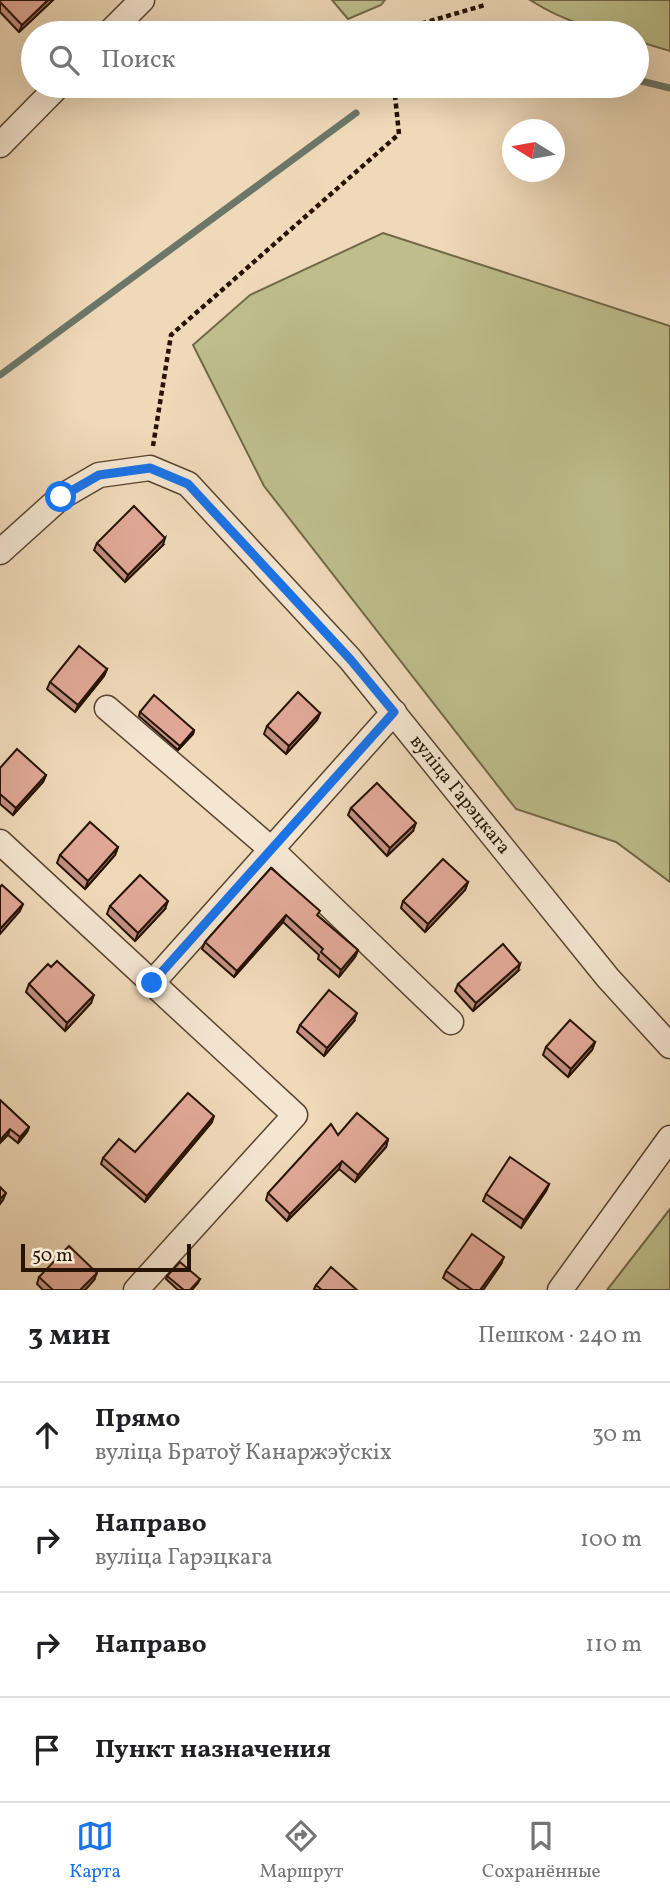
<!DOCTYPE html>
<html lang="ru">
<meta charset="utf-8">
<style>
:root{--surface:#fff;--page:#f6f6f6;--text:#202124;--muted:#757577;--line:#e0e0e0;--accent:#1a73e8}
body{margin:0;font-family:Vollkorn,serif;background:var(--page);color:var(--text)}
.compass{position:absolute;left:502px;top:119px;width:63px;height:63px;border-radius:50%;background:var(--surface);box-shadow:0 7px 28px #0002;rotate:281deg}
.scale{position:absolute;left:21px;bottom:18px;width:170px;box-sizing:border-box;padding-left:7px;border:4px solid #261303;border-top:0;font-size:19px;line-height:24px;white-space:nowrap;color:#261303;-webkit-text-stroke:5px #f5e6d1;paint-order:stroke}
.stop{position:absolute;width:21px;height:21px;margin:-16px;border:5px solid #1a73e8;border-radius:50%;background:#fff}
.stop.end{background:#1a73e8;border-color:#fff;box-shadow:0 2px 7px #0008}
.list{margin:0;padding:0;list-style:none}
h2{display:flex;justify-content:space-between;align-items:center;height:91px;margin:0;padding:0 28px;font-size:30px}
h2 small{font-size:23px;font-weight:400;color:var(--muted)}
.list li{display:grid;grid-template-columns:46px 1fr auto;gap:21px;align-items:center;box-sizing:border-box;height:105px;padding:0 28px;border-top:2px solid var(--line)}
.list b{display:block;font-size:26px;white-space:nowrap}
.list p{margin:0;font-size:23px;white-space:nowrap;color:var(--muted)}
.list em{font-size:23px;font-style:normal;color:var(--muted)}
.icon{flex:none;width:38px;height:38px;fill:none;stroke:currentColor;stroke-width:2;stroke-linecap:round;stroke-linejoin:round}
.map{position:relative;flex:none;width:670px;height:1290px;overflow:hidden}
.search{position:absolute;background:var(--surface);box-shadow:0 7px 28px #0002;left:21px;right:21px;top:21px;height:77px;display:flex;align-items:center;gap:18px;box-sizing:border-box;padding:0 24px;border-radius:38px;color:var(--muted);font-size:26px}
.sheet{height:511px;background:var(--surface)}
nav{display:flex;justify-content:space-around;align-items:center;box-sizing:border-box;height:98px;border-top:2px solid var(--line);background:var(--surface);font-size:19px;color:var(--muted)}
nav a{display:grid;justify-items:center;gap:4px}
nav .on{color:var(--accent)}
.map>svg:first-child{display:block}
.green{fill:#bdbe8c;stroke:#726848;stroke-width:2}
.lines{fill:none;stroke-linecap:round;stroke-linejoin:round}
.stream{stroke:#6c7769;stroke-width:7}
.minor-casing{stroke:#584430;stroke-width:27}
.path{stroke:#261303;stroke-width:4.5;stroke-dasharray:5 3.5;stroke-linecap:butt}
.minor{stroke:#f5e6d1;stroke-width:24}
.wall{fill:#c29082;stroke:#261303;stroke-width:2}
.shaded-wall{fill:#9e766a;stroke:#261303;stroke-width:2}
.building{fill:#e1a897;stroke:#261303;stroke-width:2}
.route{stroke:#1a73e8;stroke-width:9}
.labels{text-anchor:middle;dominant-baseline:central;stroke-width:6;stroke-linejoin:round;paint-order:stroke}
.street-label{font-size:19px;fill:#261303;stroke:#f5e6d1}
</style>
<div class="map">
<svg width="670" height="1290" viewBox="0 0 670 1290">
<rect width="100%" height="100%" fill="#efd9b8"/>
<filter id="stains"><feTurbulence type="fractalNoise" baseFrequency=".00286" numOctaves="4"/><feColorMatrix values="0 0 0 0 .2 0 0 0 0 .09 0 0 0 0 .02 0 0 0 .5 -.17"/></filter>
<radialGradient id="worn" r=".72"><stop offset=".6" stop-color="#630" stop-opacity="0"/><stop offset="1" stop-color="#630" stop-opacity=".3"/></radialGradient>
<g class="green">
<polygon points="332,0 385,0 381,5 348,19"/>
<path d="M530,0h140v51l-33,-10v-8c-40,0 -74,-12 -107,-33z"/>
<polygon points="383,233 670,326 670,882 616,842 516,809 264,486 193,345 250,295"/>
<polygon points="670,1209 670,1290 607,1290"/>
</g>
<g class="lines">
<g class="stream">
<polyline points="637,80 670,88"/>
<polyline points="0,375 356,113"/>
</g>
<defs>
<g id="minor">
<polyline points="109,33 142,0"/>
<polyline points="0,145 58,86"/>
<path id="s1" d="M0,552l61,-55 38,-22 51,-7 38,16 162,175 258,319 62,68"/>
<polyline points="107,708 271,849 451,1022"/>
<polyline points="0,842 295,1115 136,1290"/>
<polyline points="152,983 394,712"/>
<polyline points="560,1290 670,1138"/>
</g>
</defs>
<use href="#minor" class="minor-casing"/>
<g class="path">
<polyline points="389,33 485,5"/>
<polyline points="153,446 171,335 399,134 394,86"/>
</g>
<use href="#minor" class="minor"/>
</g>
<g class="wall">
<polygon points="0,0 53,0 19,32 0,12"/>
<polygon points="97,543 163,545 125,582 94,550"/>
<polygon points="107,669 104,676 75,712 47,689 50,682"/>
<polygon points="140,712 194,730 193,734 178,750 139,716"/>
<polygon points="320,713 317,720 286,754 264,734 267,726"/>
<polygon points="0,768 46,775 43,782 13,815 0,804"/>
<polygon points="351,808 413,831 387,856 348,815"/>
<polygon points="118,847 115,855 85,889 57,863 60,855"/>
<polygon points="271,868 318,916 358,950 355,957 339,977 318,959 319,955 283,922 234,977 202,949 205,942"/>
<polygon points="468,882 465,890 425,932 401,908 403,901"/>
<polygon points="110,906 165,909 135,941 107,914"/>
<polygon points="518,971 473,1011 455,991 458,984"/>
<polygon points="29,984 91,1003 65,1031 26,992"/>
<polygon points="354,1021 324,1056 297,1032 300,1025"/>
<polygon points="595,1042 592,1050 568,1077 543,1055 546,1047"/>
<polygon points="0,1100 29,1127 27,1132 18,1143 8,1135"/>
<polygon points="212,1122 145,1202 101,1164 103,1158 135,1152"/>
<polygon points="338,1135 388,1139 386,1147 355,1182 339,1169 287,1221 266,1200 268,1193"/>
<polygon points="549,1184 546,1191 521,1228 483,1201 486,1194"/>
<polygon points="501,1264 483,1290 460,1290 443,1278 446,1271"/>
<polygon points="167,1276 200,1279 198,1283 192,1290 178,1290 166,1279"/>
<polygon points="39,1277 94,1280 85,1290 43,1290 37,1284"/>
<polygon points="316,1285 357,1290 316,1290 314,1289"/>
</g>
<g class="shaded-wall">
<polygon points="48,0 53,0 19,32 22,25"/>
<polygon points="165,538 163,545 125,582 128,575"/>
<polygon points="107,669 104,676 75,712 78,705"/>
<polygon points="320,713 317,720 286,754 289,746"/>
<polygon points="194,730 193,734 178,750 180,746"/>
<polygon points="46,775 43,782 13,815 16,808"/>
<polygon points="416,823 413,831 387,856 390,848"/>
<polygon points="118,847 115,855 85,889 88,881"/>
<polygon points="468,882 465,890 425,932 428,924"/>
<polygon points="168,901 165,909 135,941 138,933"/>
<polygon points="23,904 20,911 0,934 0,929"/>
<polygon points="286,915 283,922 234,977 237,971"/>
<polygon points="358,950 355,957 339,977 341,970"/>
<polygon points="520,964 518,971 473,1011 476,1003"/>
<polygon points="94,995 91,1003 65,1031 67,1023"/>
<polygon points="357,1013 354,1021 324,1056 327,1048"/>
<polygon points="595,1042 592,1050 568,1077 571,1069"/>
<polygon points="214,1116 212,1122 145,1202 147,1196"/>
<polygon points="29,1127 27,1132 18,1143 20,1137"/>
<polygon points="10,1129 8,1135 0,1143 0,1140"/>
<polygon points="388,1139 386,1147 355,1182 358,1175"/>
<polygon points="342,1161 339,1169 287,1221 290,1214"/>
<polygon points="549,1184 546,1191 521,1228 524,1220"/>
<polygon points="6,1193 3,1200 0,1204 0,1199"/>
<polygon points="504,1257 501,1264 483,1290 480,1290"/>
<polygon points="97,1273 94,1280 85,1290 80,1290"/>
</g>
<g class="building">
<polygon points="0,0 48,0 22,25 0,2"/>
<polygon points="134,506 165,538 128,575 97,543"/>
<polygon points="79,646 107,669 78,705 50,682"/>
<polygon points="298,692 320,713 289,746 267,726"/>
<polygon points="154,695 194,730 180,746 140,712"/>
<polygon points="17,749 46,775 16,808 0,794 0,768"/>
<polygon points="377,783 416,823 390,848 351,808"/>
<polygon points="90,822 118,847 88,881 60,855"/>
<polygon points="443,859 468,882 428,924 403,901"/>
<polygon points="271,868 320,911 317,915 358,950 341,970 321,952 323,949 286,915 237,971 205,942"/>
<polygon points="140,875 168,901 138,933 110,906"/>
<polygon points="2,885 23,904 0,929 0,887"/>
<polygon points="503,944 520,964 476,1003 458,984"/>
<polygon points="57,961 94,995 67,1023 29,984 48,964 51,967"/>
<polygon points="329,990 357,1013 327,1048 300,1025"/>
<polygon points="570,1020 595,1042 571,1069 546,1047"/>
<polygon points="188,1093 214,1116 147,1196 103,1158 119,1139 135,1152"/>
<polygon points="0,1100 29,1127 20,1137 10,1129 0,1140"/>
<polygon points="357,1113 388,1139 358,1175 342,1161 290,1214 268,1193 331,1124 338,1135"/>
<polygon points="510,1157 549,1184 524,1220 486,1194"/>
<polygon points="0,1187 6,1193 0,1199"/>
<polygon points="472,1234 504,1257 480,1290 473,1290 446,1271"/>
<polygon points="69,1246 97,1273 80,1290 53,1290 39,1277"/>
<polygon points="180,1262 200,1279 190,1290 184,1290 167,1276"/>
<polygon points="331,1267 357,1290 322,1290 316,1285"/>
</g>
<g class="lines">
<polyline class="route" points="61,497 99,475 150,468 188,484 350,659 394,712 152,983"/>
</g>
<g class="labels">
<g class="street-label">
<text stroke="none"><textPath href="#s1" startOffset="632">вуліца Гарэцкага</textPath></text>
</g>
</g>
<rect width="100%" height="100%" filter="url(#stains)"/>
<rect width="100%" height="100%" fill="url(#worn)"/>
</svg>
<svg class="compass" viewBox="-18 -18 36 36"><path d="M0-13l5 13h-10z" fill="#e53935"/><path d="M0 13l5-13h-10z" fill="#757577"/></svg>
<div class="scale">50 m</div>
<div class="stop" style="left:61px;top:497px"></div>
<div class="stop end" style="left:152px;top:983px"></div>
<div class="search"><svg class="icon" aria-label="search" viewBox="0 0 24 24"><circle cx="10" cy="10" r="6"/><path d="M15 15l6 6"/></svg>Поиск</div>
</div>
<section class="sheet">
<h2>3 мин<small>Пешком · 240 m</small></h2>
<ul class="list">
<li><svg class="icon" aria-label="ahead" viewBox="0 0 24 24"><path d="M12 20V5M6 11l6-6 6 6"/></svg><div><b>Прямо</b><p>вуліца Братоў Канаржэўскіх</p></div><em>30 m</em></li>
<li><svg class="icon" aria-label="right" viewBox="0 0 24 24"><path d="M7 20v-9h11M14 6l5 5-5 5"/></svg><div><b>Направо</b><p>вуліца Гарэцкага</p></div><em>100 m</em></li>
<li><svg class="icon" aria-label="right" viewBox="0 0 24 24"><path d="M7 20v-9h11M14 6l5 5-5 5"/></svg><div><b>Направо</b></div><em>110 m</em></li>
<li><svg class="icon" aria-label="arrive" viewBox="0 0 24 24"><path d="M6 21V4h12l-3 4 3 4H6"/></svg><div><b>Пункт назначения</b></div></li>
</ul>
</section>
<nav>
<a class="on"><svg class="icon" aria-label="map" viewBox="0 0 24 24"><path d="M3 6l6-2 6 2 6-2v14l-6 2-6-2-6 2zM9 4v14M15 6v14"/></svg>Карта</a>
<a><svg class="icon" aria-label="directions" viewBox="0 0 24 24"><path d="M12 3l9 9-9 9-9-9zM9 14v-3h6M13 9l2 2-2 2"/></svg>Маршрут</a>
<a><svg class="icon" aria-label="saved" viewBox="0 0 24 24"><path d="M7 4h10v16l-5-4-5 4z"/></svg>Сохранённые</a>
</nav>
